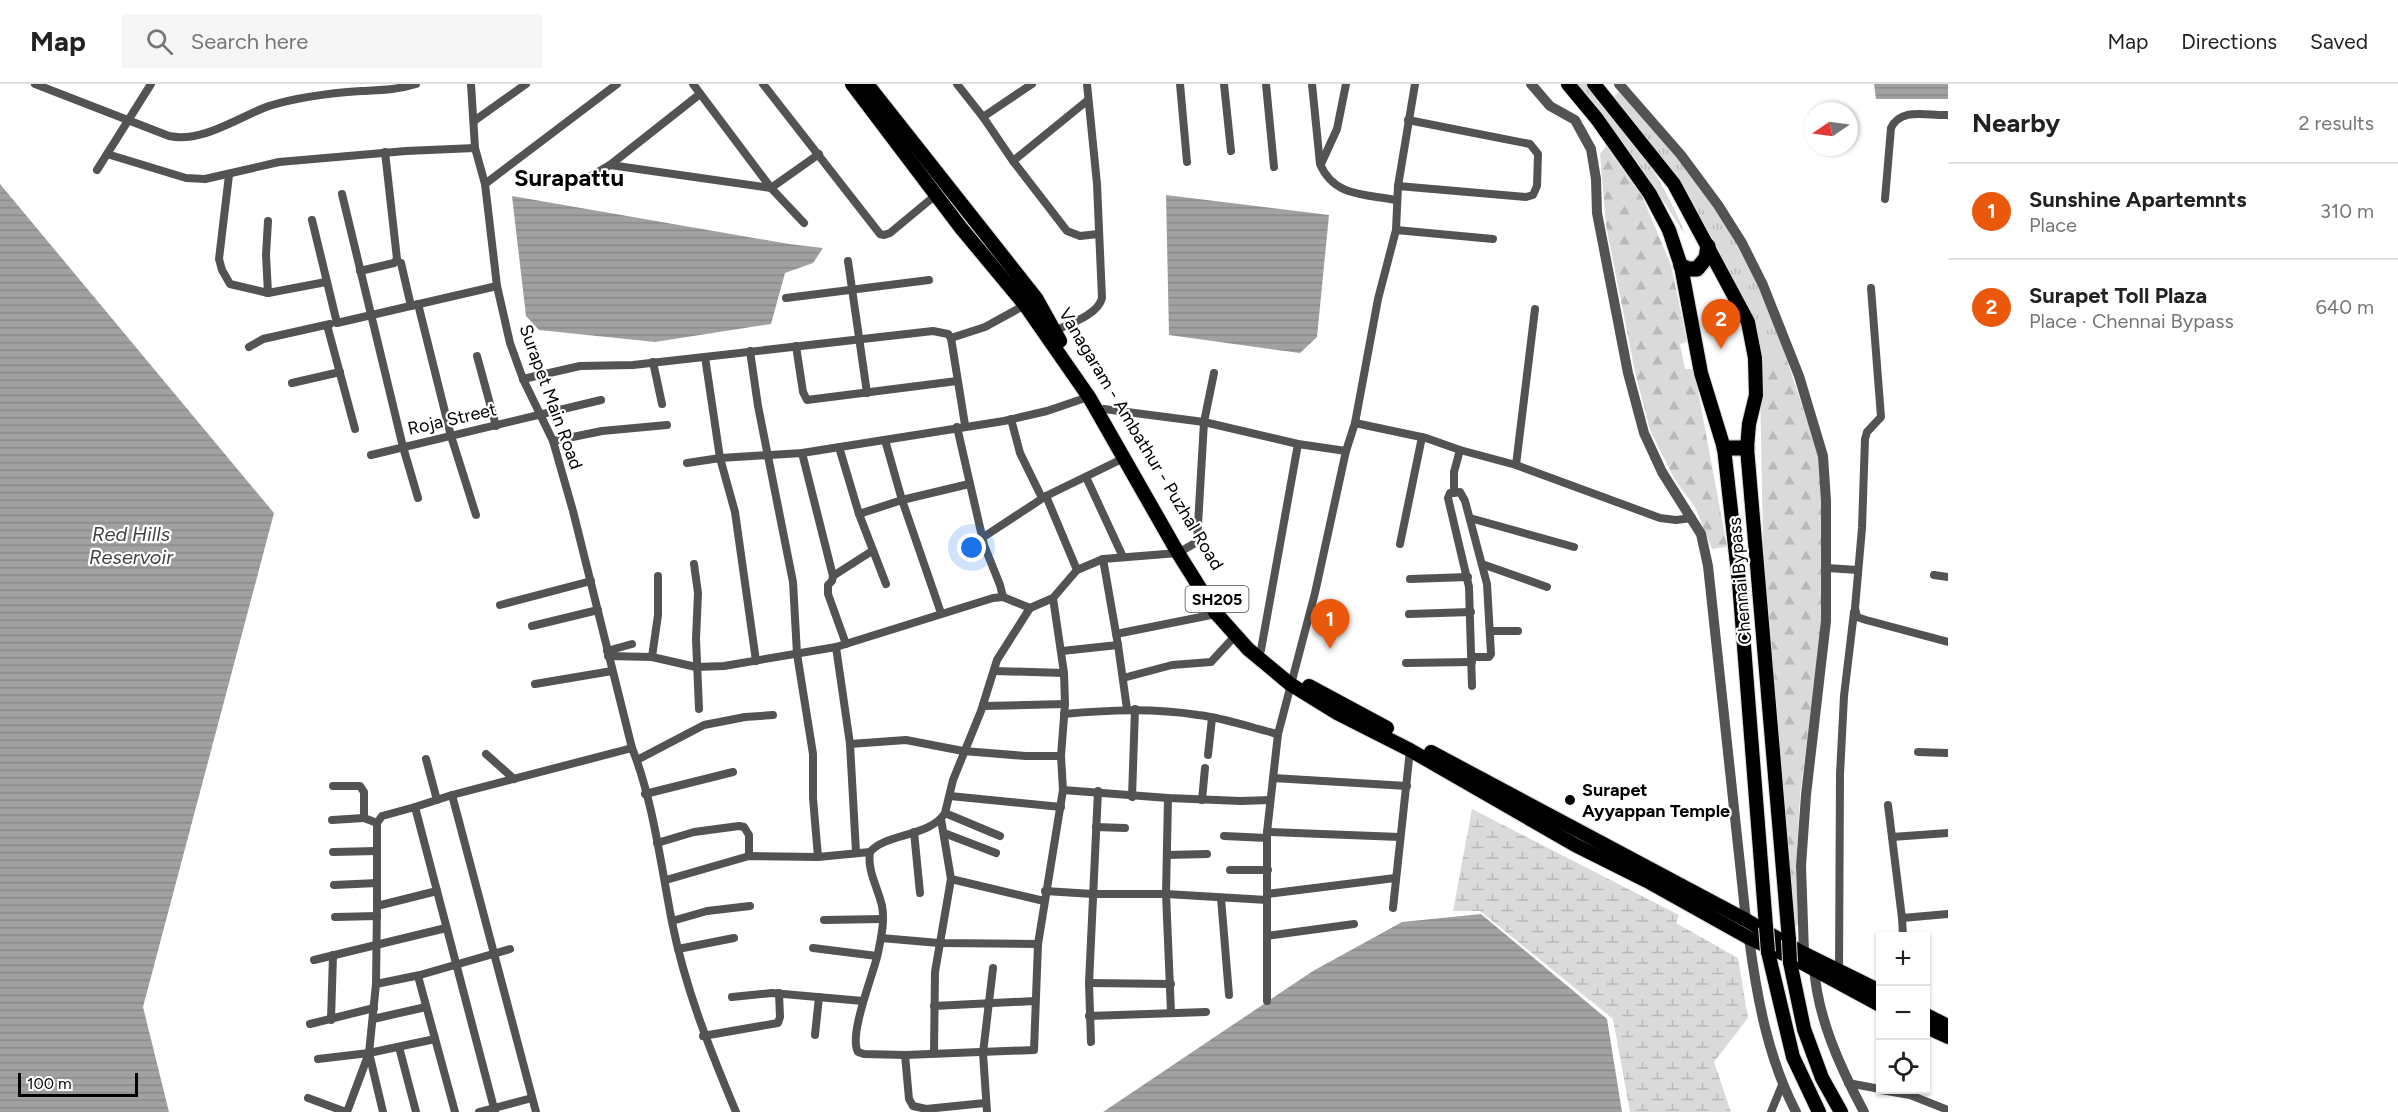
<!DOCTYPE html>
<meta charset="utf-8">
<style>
:root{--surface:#fff;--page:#f6f6f6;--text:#222;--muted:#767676;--line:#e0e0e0;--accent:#ea580c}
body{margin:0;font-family:Figtree,sans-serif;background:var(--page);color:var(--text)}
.controls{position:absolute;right:18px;bottom:18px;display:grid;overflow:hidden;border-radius:0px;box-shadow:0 2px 4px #0004}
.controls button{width:54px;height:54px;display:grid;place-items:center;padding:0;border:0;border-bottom:2px solid var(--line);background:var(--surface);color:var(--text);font:30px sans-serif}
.compass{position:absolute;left:1804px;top:18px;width:54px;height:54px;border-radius:50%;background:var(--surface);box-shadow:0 2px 4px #0004;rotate:257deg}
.scale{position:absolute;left:18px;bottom:15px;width:120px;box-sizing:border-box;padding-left:6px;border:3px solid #000;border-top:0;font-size:16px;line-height:21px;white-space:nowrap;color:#000;-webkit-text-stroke:4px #fff;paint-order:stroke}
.you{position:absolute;left:972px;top:464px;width:21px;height:21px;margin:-15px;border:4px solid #fff;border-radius:50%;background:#1a73e8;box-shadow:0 0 0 9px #1a73e833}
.badge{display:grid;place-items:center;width:39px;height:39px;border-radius:50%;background:var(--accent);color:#fff;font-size:20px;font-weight:700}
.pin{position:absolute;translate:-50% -50px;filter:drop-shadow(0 2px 3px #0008)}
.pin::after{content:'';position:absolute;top:32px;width:21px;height:18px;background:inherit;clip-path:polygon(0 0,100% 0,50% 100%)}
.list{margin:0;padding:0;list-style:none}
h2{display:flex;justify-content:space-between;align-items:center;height:78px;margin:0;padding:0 24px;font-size:26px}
h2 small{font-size:20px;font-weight:400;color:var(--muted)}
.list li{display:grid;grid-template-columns:39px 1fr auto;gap:18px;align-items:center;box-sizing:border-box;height:96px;padding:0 24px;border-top:2px solid var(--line)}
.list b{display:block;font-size:22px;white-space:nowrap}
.list p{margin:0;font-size:20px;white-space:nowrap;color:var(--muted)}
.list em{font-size:20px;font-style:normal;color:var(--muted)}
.icon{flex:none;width:33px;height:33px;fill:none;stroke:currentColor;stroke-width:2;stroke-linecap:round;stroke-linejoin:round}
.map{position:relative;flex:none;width:1948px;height:1028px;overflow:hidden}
header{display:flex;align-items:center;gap:36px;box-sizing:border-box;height:84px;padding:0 30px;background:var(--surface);border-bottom:2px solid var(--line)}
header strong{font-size:28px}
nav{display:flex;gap:33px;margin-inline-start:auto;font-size:21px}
.search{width:420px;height:54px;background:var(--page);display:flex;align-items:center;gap:15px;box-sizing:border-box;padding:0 21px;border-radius:0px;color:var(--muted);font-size:22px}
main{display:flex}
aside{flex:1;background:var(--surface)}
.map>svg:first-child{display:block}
.grass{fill:url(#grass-tufts)}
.forest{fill:url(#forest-firs)}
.wetland{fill:url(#wetland-marsh)}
.water{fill:url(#water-rules)}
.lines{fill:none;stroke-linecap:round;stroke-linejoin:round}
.primary-casing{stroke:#dbdbdb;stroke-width:16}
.trunk-casing{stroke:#dbdbdb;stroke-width:16}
.motorway-casing{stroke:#dbdbdb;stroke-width:18}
.minor{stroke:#535353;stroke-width:8}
.tertiary{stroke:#535353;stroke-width:10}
.primary{stroke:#000;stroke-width:14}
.trunk{stroke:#000;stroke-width:14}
.motorway{stroke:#000;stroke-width:15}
.trunk-bridge-casing{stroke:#dbdbdb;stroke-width:16;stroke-linecap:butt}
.trunk-bridge{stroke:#000;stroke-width:14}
.poi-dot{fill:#000;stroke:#fff;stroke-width:2}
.labels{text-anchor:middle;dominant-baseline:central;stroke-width:4.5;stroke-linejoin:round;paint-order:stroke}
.shield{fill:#fff;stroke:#4c4c4c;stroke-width:1.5}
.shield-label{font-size:16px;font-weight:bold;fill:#000}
.street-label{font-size:18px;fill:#000;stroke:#fff}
.poi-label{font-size:18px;font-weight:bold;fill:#000;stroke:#fff;text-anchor:start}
.water-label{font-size:20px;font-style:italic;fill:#424242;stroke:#fff}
.district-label{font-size:24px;font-weight:bold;fill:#000;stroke:#fff}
</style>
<header>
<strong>Map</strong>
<div class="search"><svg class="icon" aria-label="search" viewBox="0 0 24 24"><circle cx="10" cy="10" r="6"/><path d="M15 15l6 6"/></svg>Search here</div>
<nav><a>Map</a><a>Directions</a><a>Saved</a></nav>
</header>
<main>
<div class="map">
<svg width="1948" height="1028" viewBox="0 0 1948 1028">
<defs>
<pattern id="grass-tufts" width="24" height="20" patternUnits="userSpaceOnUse" patternTransform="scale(1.5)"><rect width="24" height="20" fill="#dadada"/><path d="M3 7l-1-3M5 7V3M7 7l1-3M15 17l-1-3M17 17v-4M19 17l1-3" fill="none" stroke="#b9b9b9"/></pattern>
<pattern id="forest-firs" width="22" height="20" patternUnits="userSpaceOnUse" patternTransform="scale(1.5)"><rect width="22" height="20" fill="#dadada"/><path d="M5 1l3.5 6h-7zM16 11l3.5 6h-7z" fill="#b9b9b9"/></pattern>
<pattern id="wetland-marsh" width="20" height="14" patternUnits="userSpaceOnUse" patternTransform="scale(1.5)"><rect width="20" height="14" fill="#dadada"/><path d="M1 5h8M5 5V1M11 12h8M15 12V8" fill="none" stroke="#b9b9b9"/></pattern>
<pattern id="water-rules" width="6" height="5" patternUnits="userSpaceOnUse" patternTransform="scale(1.5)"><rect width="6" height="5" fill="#a1a1a1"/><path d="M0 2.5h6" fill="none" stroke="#898989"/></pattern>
</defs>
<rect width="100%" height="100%" fill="#fff"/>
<g class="grass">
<path d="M1575,0h12c38,46 77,93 98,150l-56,-84z"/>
<path d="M1619,7c32,37 66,73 94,113 31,44 51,94 70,144l-23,8 -45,-107 -103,-150z"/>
</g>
<g class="forest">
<polygon points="1606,62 1642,112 1671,181 1687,258 1680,260 1685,285 1694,285 1727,463 1712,465 1695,423 1675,396 1650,346 1635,288 1606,141 1600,70"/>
<polygon points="1783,264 1819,373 1822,418 1822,537 1800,711 1796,783 1798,840 1794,845 1764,514 1760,296 1760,272"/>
</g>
<polygon class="wetland" points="1472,725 1679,831 1676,839 1738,874 1748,934 1714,978 1731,1028 1630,1028 1613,935 1480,827 1453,827"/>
<g class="water">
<polygon points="1874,0 1948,0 1948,15 1876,15"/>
<polygon points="0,100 274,429 143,923 169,1028 0,1028"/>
<polygon points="1166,111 1329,131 1317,253 1300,269 1169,251"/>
<polygon points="512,112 789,160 823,164 813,179 785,189 771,240 655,258 539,246 526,232"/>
<polygon points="1481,830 1607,935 1622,1028 1103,1028 1313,887 1402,838"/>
</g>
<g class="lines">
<defs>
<g id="primary">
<polyline points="852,0 961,144 1025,221 1089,313 1178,469 1215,528 1248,565 1290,600 1337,629 1410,666 1575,761 1647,797 1749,854 1797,876 1880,921"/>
<polyline points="867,0 1036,214 1060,257"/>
<polyline points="1309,602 1387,644"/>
<polyline points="1431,668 1746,836 1801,868 1880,907"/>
<polyline points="1926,931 1948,942"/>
<polyline points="1926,943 1948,953"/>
</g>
<g id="trunk">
<polyline points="1568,0 1597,35 1650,110 1669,146 1681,182 1701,289 1724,364 1739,498 1766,843"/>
<polyline points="1594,0 1674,100 1748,238 1755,274 1756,311 1749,340 1747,364 1789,856"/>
<polyline points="1768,868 1793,973 1819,1028"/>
<polyline points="1790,878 1804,945 1822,994 1841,1028"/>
</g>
<g id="motorway">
<polyline points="1681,182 1689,185 1697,185 1706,174 1708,162"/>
<polyline points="1724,364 1747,364"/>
</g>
</defs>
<use href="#primary" class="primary-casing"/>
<use href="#trunk" class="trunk-casing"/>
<use href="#motorway" class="motorway-casing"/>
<g class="minor">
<path d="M35,0l134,52c34,7 69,-19 100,-30 29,-9 62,-13 92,-15 19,-1 36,-1 55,-7"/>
<polyline points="471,0 475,64 485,100 497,202 510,259 523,295 553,357 573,427 632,664"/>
<polyline points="693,0 771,104 804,139"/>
<polyline points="763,0 880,150 884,151 890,149 937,110"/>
<polyline points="957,0 983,33 1013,77"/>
<polyline points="1180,0 1187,78"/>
<polyline points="1224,0 1231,67"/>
<polyline points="1266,0 1274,83"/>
<path d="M1312,0l8,80c14,33 45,30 76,36"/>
<polyline points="1088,16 1013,77 1067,147 1080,152 1098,150"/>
<polyline points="983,33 1032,0"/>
<polyline points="474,37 526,0"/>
<polyline points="107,70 186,94 205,95 279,78 406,67 475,64"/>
<polyline points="1321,80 1337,45 1346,0"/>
<polyline points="610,81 771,104 819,70"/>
<polyline points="97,86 151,0"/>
<polyline points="229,91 219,175 222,186 230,200 268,209 326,198"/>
<polyline points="591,92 610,81 700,10"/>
<polyline points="485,100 617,0"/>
<polyline points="1398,102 1526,113 1533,111 1537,102 1538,70 1530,60 1408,36"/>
<polyline points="342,110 403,363 418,414"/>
<path d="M1885,115l6,-71c10,-21 36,-12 57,-13"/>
<polyline points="312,136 337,239 497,202"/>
<polyline points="1396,146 1493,155"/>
<polyline points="848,177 867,309"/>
<polyline points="401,179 411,222"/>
<polyline points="360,187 394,179 397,175 385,68"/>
<polyline points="1871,204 1881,333 1867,348 1865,355 1862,444 1855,524 1857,533 1866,536 1948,558"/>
<polyline points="268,209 266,171 268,137"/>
<polyline points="786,214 929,196"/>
<polyline points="418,220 451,352 476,431"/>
<polyline points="327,241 355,345"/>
<path d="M1054,247c15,-7 44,-16 48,-33l-5,-114 -10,-100"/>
<polyline points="951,254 985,243 1025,221"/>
<polyline points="796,262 803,308 807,316 957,297"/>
<polyline points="249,263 263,255 330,240"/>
<polyline points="750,267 758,322 793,498 797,570 813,670 813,714 818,773"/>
<polyline points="477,272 496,342"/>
<polyline points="705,273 720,374 735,428 756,577"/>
<polyline points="653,278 662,320"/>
<polyline points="523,295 580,282 633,281 933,247 948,250 951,254 965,341"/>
<polyline points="292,299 340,288"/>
<polyline points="1104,325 1204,338 1298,360 1346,367"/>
<polyline points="1011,335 1020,369 1042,414"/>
<polyline points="1355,339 1426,354 1460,366 1516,381 1660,434 1676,436 1692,434"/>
<polyline points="957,343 984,461 1000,501 1003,513"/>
<polyline points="885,356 902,416 941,529"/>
<polyline points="553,357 602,347 667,341"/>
<polyline points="839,363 859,430 886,500"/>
<polyline points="802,369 833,492"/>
<polyline points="371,371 601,316"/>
<polyline points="687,379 720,374 802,369 1004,337 1047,327 1091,312"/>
<polyline points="1516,381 1535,225"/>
<polyline points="1086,393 1123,473"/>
<polyline points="1454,409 1454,388 1460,366"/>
<polyline points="1046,412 1077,486"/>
<polyline points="859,430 902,416 969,400"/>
<polyline points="1470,434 1574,463"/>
<polyline points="982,454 1046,412 1124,374"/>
<polyline points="1400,460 1422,353"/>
<polyline points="1103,475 1118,561 1127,625"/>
<polyline points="694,480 698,509 696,555 699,625"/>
<polyline points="1482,480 1547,503"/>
<polyline points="1827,484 1858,486"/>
<polyline points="1934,491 1948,493"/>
<polyline points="1410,495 1468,493"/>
<path d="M1053,514l11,75 1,31 -4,52 2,34 -25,154 -4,106 -129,5 -41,-1 -6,-2c-10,-17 16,-79 20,-99 3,-15 7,-32 4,-47 -4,-18 -15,-35 -12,-54 16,-19 60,-15 75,-39l8,-33 28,-69 16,-51 33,-52 23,-10 24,-28 26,-11 75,-6 19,-11 7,-120 10,-49"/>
<polyline points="500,521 591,497"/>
<polyline points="1409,530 1471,528"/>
<polyline points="532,542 598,526"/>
<polyline points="1490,547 1518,547"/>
<polyline points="1116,550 1211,531 1223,524"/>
<polyline points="846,560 828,510 828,501 832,497 833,492 872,467"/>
<polyline points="836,563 850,660 856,768"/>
<polyline points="1261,566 1298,360"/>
<polyline points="607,567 632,560"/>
<polyline points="1062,567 1118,561"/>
<polyline points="608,572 652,573 696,583 724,582 836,563 993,514 1003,513 1030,524"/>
<polyline points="652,573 658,531 658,492"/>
<polyline points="1472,573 1489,573 1491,570 1487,500 1465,417 1460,408 1450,409 1448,414 1469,503 1472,602"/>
<polyline points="1406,579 1472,578"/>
<polyline points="995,587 1064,589"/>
<polyline points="1123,594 1172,581 1211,578 1235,552"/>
<polyline points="535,600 612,587"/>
<polyline points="983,622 1065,620"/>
<path d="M1064,630c45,-4 89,-6 134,1 27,3 54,13 80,19"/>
<polyline points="850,660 906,656 963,667 1026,672 1061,672"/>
<polyline points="1918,668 1948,669"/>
<polyline points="486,670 514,695"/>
<polyline points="1208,671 1212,634"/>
<polyline points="426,675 437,716"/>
<polyline points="637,676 704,641 745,633 773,631"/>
<polyline points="1273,694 1407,702"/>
<polyline points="333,702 360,702 364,708 364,734 377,739"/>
<polyline points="1063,706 1168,714 1241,717 1270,716"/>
<polyline points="645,710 733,688"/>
<polyline points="452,711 536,1028"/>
<polyline points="950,712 1061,723"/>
<polyline points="1132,713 1135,625"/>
<polyline points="1168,714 1166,810 1171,928"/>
<polyline points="1202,716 1205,684"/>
<polyline points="1888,721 1902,834"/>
<polyline points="945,729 1000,752"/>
<polyline points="332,736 364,734"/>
<polyline points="1096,743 1125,744"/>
<polyline points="914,748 920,809"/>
<polyline points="1267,748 1400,753"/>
<polyline points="944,749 996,769"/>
<polyline points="1224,752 1267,754"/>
<polyline points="1892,753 1948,749"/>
<polyline points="657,759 694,748 739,742 744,743 749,751 749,772"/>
<polyline points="333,768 376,767"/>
<polyline points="1167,771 1207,770"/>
<polyline points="1230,786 1268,786"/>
<polyline points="951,795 1044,817"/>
<polyline points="666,796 749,772 818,773 870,768"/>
<polyline points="334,801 377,799"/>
<polyline points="1045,807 1093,810 1166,810 1267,816"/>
<polyline points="1267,810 1395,794"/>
<polyline points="1221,814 1229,911"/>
<polyline points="377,822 377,739 382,732 415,723"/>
<polyline points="1393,824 1410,666"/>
<polyline points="335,833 377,832"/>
<polyline points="824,836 882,835"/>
<polyline points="672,837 707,827 750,822"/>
<polyline points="1267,852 1354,840"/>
<polyline points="1903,852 1902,834 1948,830"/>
<polyline points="881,854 939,859 1038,860"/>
<polyline points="813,864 877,872"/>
<polyline points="678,865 734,854"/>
<polyline points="314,876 446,844"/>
<polyline points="1839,887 1840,690 1844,612 1854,528"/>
<polyline points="418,892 455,1028"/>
<polyline points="1089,899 1171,900"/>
<polyline points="376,900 420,891 510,865"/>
<polyline points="732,913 772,909 863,917"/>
<polyline points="1267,917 1267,748 1278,650 1315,509 1346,367 1355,339 1378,215 1396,146 1398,102 1415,0"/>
<polyline points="934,922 1035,917"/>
<polyline points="1089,932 1206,928"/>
<polyline points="373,935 426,923"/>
<polyline points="331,936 333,871"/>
<polyline points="310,940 374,924"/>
<polyline points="815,951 819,913"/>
<polyline points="703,952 778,939 780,933 779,909"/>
<polyline points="1091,958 1089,899 1098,707"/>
<polyline points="399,963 416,1028"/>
<polyline points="934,968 935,888 951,795 941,735"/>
<polyline points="905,971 909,1015 913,1022 926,1025 985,1019"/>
<polyline points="318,975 369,969"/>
<polyline points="1848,999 1880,1005"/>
<polyline points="1881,1006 1910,1011 1948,1026"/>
<polyline points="308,1014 346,1028"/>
<polyline points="347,1028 369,969 435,955"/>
<polyline points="383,1028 369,969 376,900 377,822 437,807"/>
<polyline points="479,1028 532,1014"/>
<path d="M495,1028l-80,-305 37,-12 180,-47c21,52 29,118 40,174 13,66 38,128 64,190"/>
<polyline points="987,1028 983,969 993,884"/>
<polyline points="1771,1028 1782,1001"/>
</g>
<g class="tertiary">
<polyline points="1531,0 1550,22 1575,36 1591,65 1596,95 1597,129 1628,289 1644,349 1662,388 1701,450 1708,482 1746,836"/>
<polyline points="1619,0 1681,71 1718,121 1742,159 1763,201 1799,292 1823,372 1826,417 1826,537 1806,711 1801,782 1804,869"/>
<path d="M1749,854c8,60 19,120 47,174"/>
<path d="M1814,882c3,51 26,101 50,146"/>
</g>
<use href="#primary" class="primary"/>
<use href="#trunk" class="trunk"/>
<use href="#motorway" class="motorway"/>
<defs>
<g id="trunk-bridge">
<polyline points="1766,843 1768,868"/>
<polyline points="1789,856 1790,878"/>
</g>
</defs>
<use href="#trunk-bridge" class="trunk-bridge-casing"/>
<use href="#trunk-bridge" class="trunk-bridge"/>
</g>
<circle class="poi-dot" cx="1570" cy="716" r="6"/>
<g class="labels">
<rect class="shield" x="1185.5" y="502" width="63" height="26" rx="4.5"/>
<g class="shield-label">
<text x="1217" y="515">SH205</text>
</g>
<g class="street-label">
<text transform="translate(551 313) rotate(70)">Surapet Main Road</text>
<text transform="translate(452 335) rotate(-13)">Roja Street</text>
<text transform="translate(1141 355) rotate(59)">Vanagaram - Ambathur - Puzhal Road</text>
<text transform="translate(1740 497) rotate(-95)">Chennai Bypass</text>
</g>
<g class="poi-label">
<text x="1582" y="706">Surapet<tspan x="1582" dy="21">Ayyappan Temple</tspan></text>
</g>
<g class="water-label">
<text x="131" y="450">Red Hills<tspan x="131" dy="23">Reservoir</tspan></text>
</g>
<g class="district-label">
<text x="569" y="93">Surapattu</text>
</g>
</g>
</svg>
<div class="controls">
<button>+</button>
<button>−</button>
<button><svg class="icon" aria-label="locate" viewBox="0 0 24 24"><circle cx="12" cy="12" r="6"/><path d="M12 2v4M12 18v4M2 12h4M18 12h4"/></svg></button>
</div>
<svg class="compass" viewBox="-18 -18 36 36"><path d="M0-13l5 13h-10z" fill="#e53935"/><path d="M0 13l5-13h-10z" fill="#767676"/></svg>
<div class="scale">100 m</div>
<div class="you"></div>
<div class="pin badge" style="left:1330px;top:565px">1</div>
<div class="pin badge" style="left:1721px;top:265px">2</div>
</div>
<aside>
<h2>Nearby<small>2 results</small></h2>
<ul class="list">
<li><span class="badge">1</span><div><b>Sunshine Apartemnts</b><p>Place</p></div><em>310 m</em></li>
<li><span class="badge">2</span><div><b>Surapet Toll Plaza</b><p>Place · Chennai Bypass</p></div><em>640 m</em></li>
</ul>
</aside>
</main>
